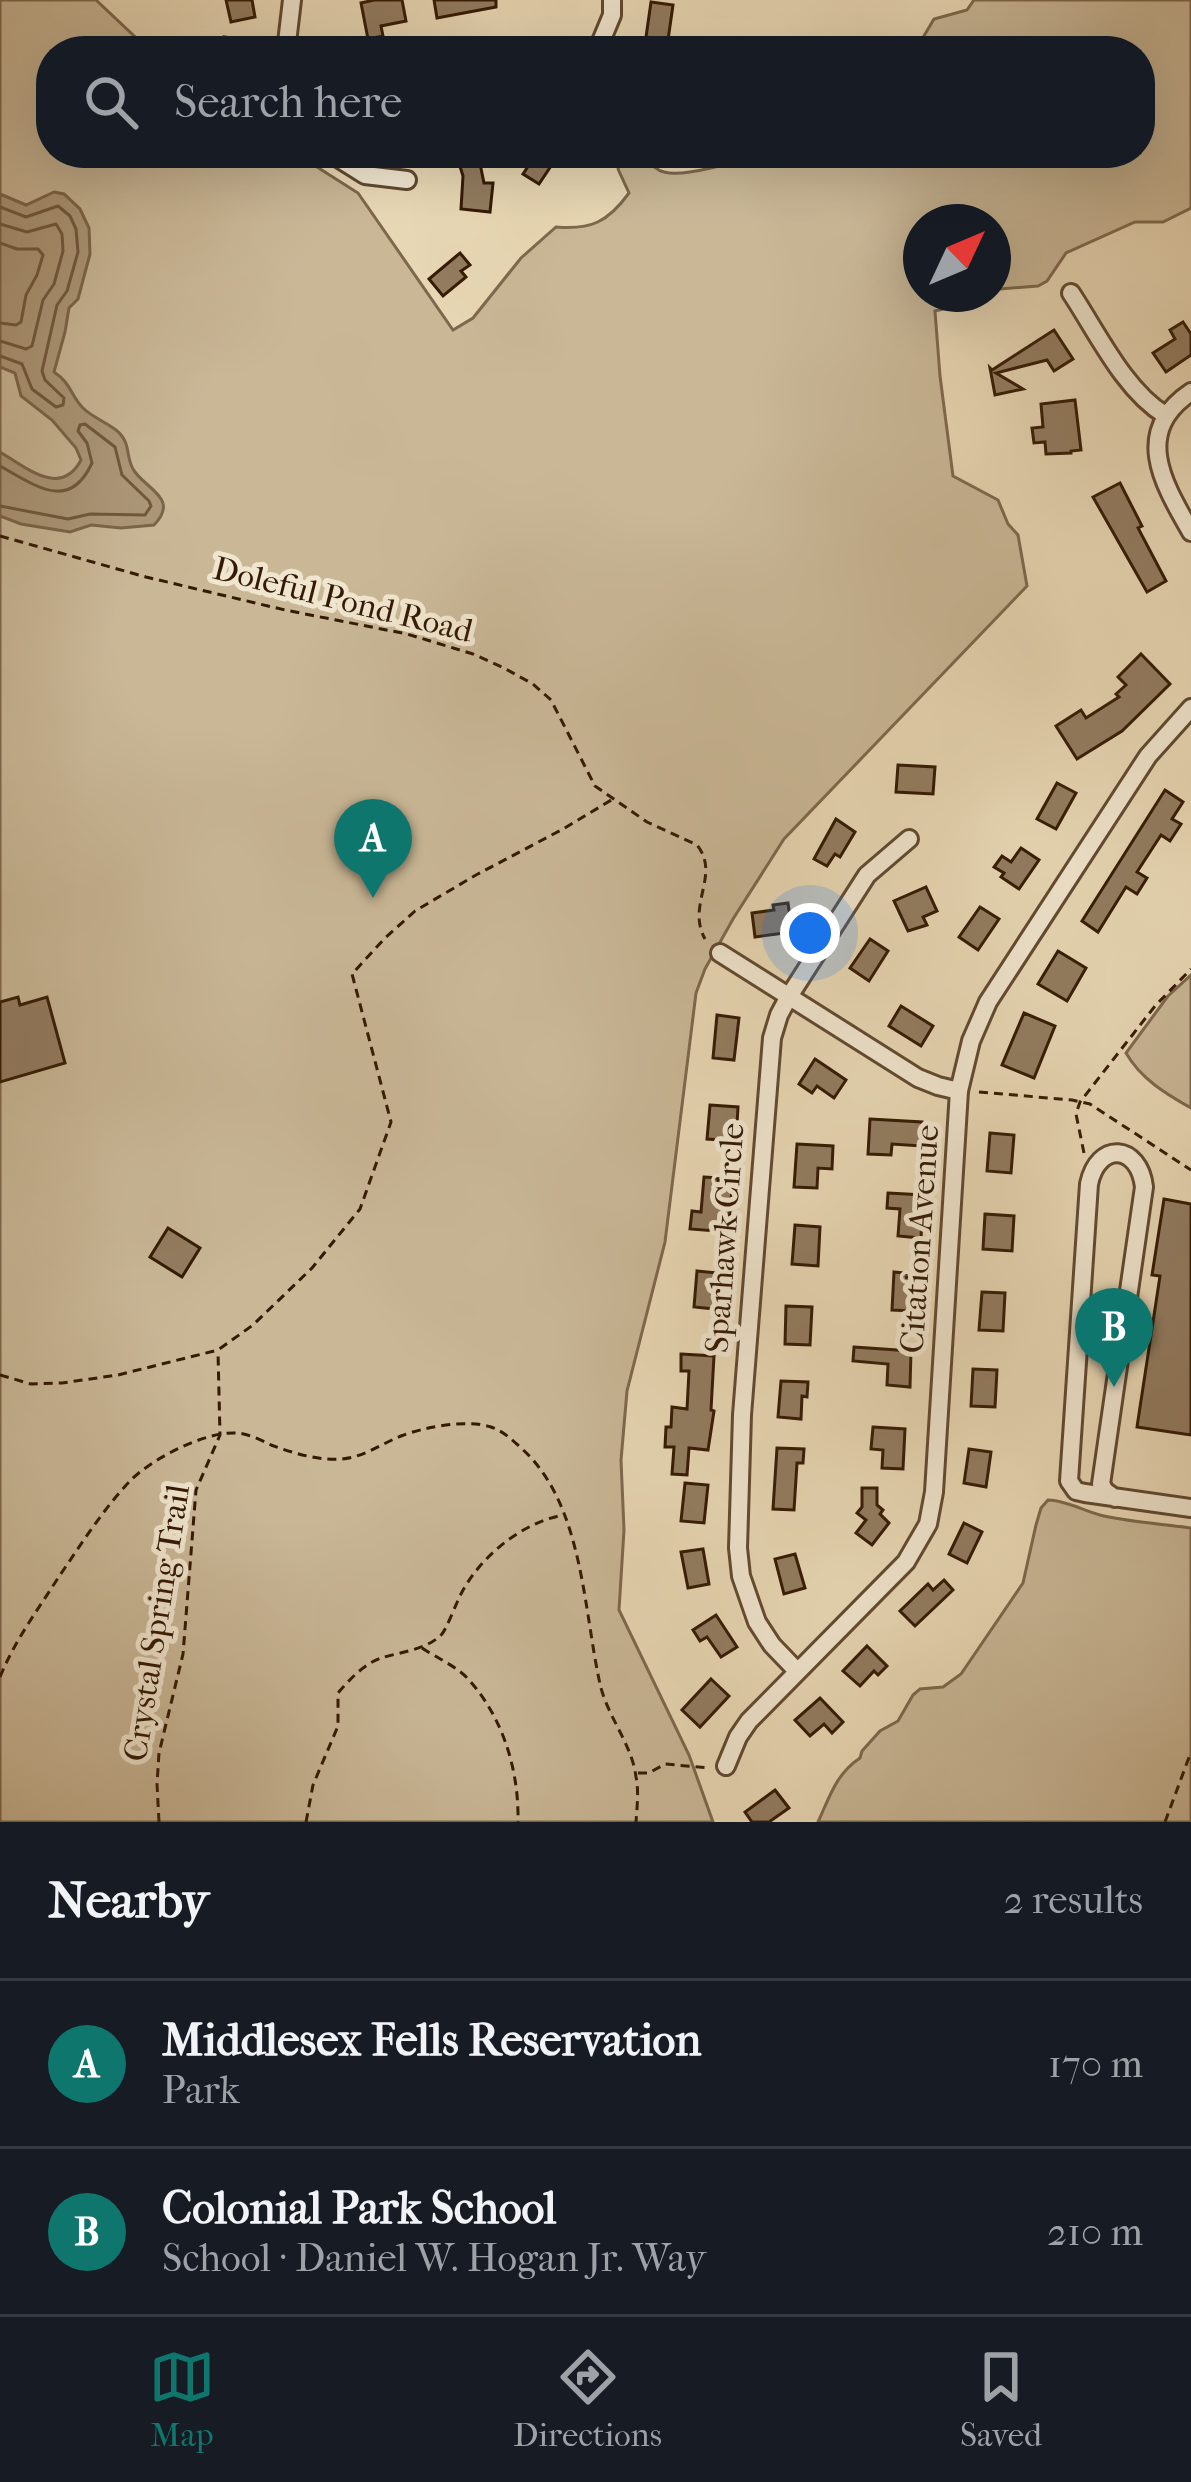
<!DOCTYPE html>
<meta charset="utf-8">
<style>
:root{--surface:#171b24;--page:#242831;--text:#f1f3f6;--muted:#9ea1a6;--line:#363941;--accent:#0f766e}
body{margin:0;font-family:"IM FELL French Canon",serif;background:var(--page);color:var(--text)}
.compass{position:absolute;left:903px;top:204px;width:108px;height:108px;border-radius:50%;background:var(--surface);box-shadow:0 12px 48px #0002;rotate:46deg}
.you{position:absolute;left:810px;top:933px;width:42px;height:42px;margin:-30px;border:9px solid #fff;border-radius:50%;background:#1a73e8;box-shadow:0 0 0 18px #1a73e833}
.badge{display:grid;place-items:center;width:78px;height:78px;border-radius:50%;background:var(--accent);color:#fff;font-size:39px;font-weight:700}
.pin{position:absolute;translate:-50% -99px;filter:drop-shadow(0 3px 6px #0008)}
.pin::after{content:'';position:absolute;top:63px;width:42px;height:36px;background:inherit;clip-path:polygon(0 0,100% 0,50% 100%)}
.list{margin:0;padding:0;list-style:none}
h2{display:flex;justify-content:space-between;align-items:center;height:156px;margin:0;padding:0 48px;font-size:51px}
h2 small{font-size:39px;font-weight:400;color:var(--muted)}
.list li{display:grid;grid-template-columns:78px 1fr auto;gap:36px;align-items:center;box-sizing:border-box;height:168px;padding:0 48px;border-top:3px solid var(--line)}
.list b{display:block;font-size:45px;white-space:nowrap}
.list p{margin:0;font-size:39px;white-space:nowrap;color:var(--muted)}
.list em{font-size:39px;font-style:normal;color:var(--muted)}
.icon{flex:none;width:66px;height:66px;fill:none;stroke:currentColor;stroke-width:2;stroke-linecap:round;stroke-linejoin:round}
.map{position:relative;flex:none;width:1191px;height:1822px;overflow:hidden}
.search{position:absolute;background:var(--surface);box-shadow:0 12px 48px #0002;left:36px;right:36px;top:36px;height:132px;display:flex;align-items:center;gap:30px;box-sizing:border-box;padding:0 42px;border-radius:48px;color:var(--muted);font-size:45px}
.sheet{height:492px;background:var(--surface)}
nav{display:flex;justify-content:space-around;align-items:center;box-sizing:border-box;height:168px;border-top:3px solid var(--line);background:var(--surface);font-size:33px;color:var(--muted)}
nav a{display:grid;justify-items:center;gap:6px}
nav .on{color:var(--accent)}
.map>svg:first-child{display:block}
.green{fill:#c9b796;stroke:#7e684d;stroke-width:3}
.water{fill:#ab9778;stroke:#7b654a;stroke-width:3}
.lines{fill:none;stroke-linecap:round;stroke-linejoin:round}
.shore{stroke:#70583e;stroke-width:3}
.building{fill:#927c60;stroke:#341a04;stroke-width:3}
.minor-casing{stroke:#614930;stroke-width:22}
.path{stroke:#341a04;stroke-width:3;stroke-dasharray:9 6;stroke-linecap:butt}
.minor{stroke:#f0e5ce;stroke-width:16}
.labels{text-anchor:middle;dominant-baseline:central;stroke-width:10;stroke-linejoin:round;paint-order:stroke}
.street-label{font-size:33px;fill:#341a04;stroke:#f0e5ce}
</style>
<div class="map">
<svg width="1191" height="1822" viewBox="0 0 1191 1822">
<rect width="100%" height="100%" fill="#e8d7b4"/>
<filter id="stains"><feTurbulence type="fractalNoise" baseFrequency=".00167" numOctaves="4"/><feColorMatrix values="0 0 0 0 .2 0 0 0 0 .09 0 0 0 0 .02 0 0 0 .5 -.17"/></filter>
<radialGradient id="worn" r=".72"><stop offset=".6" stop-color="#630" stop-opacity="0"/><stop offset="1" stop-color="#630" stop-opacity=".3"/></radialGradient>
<g class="green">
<path d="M0,0h96l54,51h-99v102h244l63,40 95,137 20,-12 48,-60 35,-31c35,3 52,-5 73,-34l-11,-24c5,-13 9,-16 23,-16 7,7 13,17 23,19 18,5 72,-8 87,-19h389v-102h-225l19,-32 33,-9 7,-10h217v208l-28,14h-28l-69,31 -19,28 -9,5 -38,3 -7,4v-71h-72v72h71l-37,16 -8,-2 -12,3 5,65 13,100 45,24 10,24 10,11 9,51 -243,253 -51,80 -28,50 -9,24 -31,249 -38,149 -6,69 3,70 -5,80 70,145 24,67h-713z"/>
<path d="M1191,975v133c-25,-14 -50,-29 -65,-55l42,-57z"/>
<path d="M1048,1500c18,0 38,12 56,16 28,6 58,8 87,12v294h-373c12,-26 18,-48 42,-64l2,-7 18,-20 18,-10 15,-26 7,-6 23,-2 18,-13 62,-91 13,-58 5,-17z"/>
</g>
<path class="water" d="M54,192l10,2 16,15 9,19 1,26 -12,45 -9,9 -4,24 -11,40c17,11 17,24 29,36 9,9 23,14 33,22 17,14 8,28 19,42 13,18 44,27 19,53l-33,3 -30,-3 -21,7 -49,-8 -21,-8v-64c27,16 61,46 81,8l-5,-12 -24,-28 -31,-24 -6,-23 -15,-6v-173l26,11z"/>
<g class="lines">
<g class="shore">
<polyline points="0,207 26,217 58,206 70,216 76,229 78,252 67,291 57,305 42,371 45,380 64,398 63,405 56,407 32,389 22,364 0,356"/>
<polyline points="0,224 27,232 56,224 62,234 63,251 54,284 43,300 32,346 26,349 0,341"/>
<polyline points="0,243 17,249 38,249 43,255 37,275 26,295 21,322 16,325 0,323"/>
<path d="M0,466c35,19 69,47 92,-3l-5,-20 -9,-12 2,-6 5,-1 30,23 7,28 27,26 2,5 -6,9 -55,-1 -22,5 -68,-13"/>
</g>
</g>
<g class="building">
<polygon points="226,0 252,0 255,17 231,22"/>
<polygon points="374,0 402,0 406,21 381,26 383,36 368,39 361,3"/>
<polygon points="434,0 496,0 496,7 437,18"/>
<polygon points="651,2 673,5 668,40 646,37"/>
<polygon points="224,37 267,42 266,51 223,51"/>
<polygon points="504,153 537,153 553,163 539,184 523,174 527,168"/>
<polygon points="478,154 484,183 493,183 490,212 461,209 463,176 458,160"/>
<polygon points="460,253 470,265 461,271 466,277 443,296 429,279"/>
<polygon points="1183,322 1191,334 1191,355 1166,372 1153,353 1175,339 1170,330"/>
<polygon points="1054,330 1073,359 1054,371 1047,360 996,373 1023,389 995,395 990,368 992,370"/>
<polygon points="1075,400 1081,450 1071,451 1071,453 1046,454 1045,442 1034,443 1032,428 1043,427 1041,404"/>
<polygon points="1120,483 1142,526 1138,528 1166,581 1147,592 1093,497"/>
<polygon points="1141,654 1170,684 1122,731 1077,759 1056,726 1081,710 1086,718 1119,697 1116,694 1126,685 1118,677"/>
<polygon points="898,765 935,767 933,794 896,792"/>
<polygon points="1057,783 1076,793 1056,829 1037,819"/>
<polygon points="1165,790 1183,802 1172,819 1181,824 1170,841 1161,835 1137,872 1147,878 1137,894 1126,887 1098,932 1082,921"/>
<polygon points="836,819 855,832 840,857 835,854 827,866 814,859"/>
<polygon points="1021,848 1039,860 1019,889 1001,877 1004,873 994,867 1002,856 1011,862"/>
<polygon points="926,887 937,911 923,917 927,925 908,931 894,901"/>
<polygon points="788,903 792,932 755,937 752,913 774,910 773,905"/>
<polygon points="980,907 999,919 978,950 959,937"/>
<polygon points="870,939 888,951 869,981 850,968"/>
<polygon points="1058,951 1086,968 1067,1001 1038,984"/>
<polygon points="18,997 20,1005 47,997 65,1063 0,1082 0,1002"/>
<polygon points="901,1006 933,1026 921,1046 889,1026"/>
<polygon points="1024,1013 1055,1026 1034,1078 1002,1065"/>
<polygon points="717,1015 739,1018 734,1060 713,1058"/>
<polygon points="815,1059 846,1080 834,1098 817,1086 812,1093 799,1084"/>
<polygon points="710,1105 738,1107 736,1141 707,1139"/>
<polygon points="870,1119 922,1122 921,1146 892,1144 891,1155 868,1154"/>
<polygon points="990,1133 1014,1135 1011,1173 987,1171"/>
<polygon points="797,1144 833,1146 832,1169 818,1168 817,1188 794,1187"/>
<polygon points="704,1177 733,1179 728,1232 690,1229 692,1211 701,1212"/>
<polygon points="888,1193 923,1195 921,1238 898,1236 900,1209 887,1208"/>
<polygon points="1164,1199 1191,1204 1191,1435 1137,1427 1160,1276 1152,1275"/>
<polygon points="985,1214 1014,1216 1012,1251 983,1249"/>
<polygon points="795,1225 820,1227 818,1266 792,1264"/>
<polygon points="168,1228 200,1248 182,1277 150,1257"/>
<polygon points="697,1271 718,1273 715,1309 694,1307"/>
<polygon points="894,1272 916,1274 914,1311 892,1310"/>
<polygon points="982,1292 1005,1293 1003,1331 979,1330"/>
<polygon points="786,1306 812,1307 810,1345 785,1344"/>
<polygon points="854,1347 911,1351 910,1387 887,1385 888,1364 853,1361"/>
<polygon points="681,1354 714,1356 711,1410 714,1411 708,1450 689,1448 687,1475 672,1474 674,1447 665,1447 666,1427 671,1427 672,1407 687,1409 689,1371 681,1371"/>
<polygon points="973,1369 997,1370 995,1407 971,1406"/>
<polygon points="781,1381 808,1382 807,1397 802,1396 801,1419 778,1417"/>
<polygon points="873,1427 905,1429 903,1469 882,1468 883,1450 871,1449"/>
<polygon points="777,1448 804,1449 803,1463 797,1463 794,1510 773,1509"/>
<polygon points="969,1449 991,1452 986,1487 964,1483"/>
<polygon points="685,1483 708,1485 704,1523 681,1521"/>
<polygon points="862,1488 877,1488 877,1505 883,1510 880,1514 889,1523 872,1545 856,1533 866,1520 857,1513 862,1507"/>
<polygon points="964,1523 982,1532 967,1563 949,1554"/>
<polygon points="703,1549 709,1584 688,1588 681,1552"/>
<polygon points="795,1554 805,1588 784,1594 775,1559"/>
<polygon points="944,1580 953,1590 915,1626 900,1611 928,1584 933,1590"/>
<polygon points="716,1615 737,1647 721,1657 707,1637 700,1641 693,1630"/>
<polygon points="867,1646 887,1666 878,1675 874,1671 860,1686 843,1671"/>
<polygon points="711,1679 729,1696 700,1727 682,1710"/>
<polygon points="820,1698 843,1722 832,1733 824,1724 810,1736 795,1720"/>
<polygon points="775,1790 789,1808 769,1822 752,1822 745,1812"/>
</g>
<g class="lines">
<defs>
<g id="minor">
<polyline points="286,51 292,0"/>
<polyline points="597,51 612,15 612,0"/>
<polyline points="330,153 365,175 407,180"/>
<path d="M1071,293c26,39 53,97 94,122"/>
<path d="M1191,392c-59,40 -28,91 0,140"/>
<polyline points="720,953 918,1078 938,1086 959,1091"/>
<path d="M1115,1498l-10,-7 -4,-7 43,-297c-5,-43 -46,-46 -55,-3l-20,297 7,10 9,2 106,15"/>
<polyline points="797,1671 772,1645 757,1622 741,1576 738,1548 742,1415 772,1038 779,1015 788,998 867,875 909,839"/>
<polyline points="726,1766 738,1737 749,1721 906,1562 928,1524 934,1492 959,1091 971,1041 988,1002 1148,756 1191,708"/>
</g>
</defs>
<use href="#minor" class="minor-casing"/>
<g class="path">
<path d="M0,536l146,41 139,33 122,24 66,20 29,13 31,17 18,16 44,86 52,36 50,23c24,30 -11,60 8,94"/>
<polyline points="979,1092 1072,1100 1090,1104 1191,1170"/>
<polyline points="1084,1153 1076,1114 1080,1102 1155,1006 1191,969"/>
<polyline points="0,1375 31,1384 62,1383 118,1375 218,1350 253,1325 312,1268 360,1209 391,1122 352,974 385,938 415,911 476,875 563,829 613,799"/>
<path d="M422,1648c15,10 36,19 47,32 35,39 50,92 49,142"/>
<path d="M0,1677c15,-37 39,-69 60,-102 22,-32 44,-67 71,-95 22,-22 75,-49 106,-47 12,1 24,7 34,12 22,8 48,16 71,14 22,-2 39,-15 59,-23 23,-9 66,-17 90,-9 12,4 20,12 29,20 63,55 63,160 80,237 7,32 32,60 36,93 3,14 1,30 0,45"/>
<polyline points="638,1773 649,1773 665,1764 710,1768"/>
<polyline points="159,1822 157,1784 159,1753 183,1654 196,1490 220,1435 218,1352"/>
<path d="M306,1822l7,-37 25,-59v-33c12,-14 26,-29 43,-35 19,-6 46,-8 61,-24 5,-6 15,-33 20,-42 20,-37 60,-69 101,-77"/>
<polyline points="1165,1822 1191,1752"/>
</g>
<use href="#minor" class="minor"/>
</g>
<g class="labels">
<g class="street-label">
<text transform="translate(343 600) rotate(14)">Doleful Pond Road</text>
<text transform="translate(725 1238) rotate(-86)">Sparhawk Circle</text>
<text transform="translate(920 1239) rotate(-86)">Citation Avenue</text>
<text transform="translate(157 1623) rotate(-81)">Crystal Spring Trail</text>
</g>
</g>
<rect width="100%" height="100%" filter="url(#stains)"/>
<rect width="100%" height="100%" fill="url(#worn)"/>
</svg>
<svg class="compass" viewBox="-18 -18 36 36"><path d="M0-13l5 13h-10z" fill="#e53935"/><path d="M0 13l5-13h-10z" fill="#9ea1a6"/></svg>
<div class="you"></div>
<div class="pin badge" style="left:373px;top:898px">A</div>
<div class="pin badge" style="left:1114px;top:1387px">B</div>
<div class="search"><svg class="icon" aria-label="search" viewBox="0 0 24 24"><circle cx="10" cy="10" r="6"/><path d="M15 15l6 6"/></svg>Search here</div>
</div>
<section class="sheet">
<h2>Nearby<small>2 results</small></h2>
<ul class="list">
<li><span class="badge">A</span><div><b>Middlesex Fells Reservation</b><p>Park</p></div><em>170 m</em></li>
<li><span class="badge">B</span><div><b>Colonial Park School</b><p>School · Daniel W. Hogan Jr. Way</p></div><em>210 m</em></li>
</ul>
</section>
<nav>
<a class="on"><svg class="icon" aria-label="map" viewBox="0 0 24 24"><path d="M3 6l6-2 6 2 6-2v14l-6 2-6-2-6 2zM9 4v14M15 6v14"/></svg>Map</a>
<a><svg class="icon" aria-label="directions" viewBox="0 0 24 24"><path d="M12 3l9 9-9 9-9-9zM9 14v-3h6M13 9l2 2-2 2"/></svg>Directions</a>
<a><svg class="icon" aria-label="saved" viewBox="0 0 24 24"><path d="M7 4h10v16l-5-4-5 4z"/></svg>Saved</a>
</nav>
